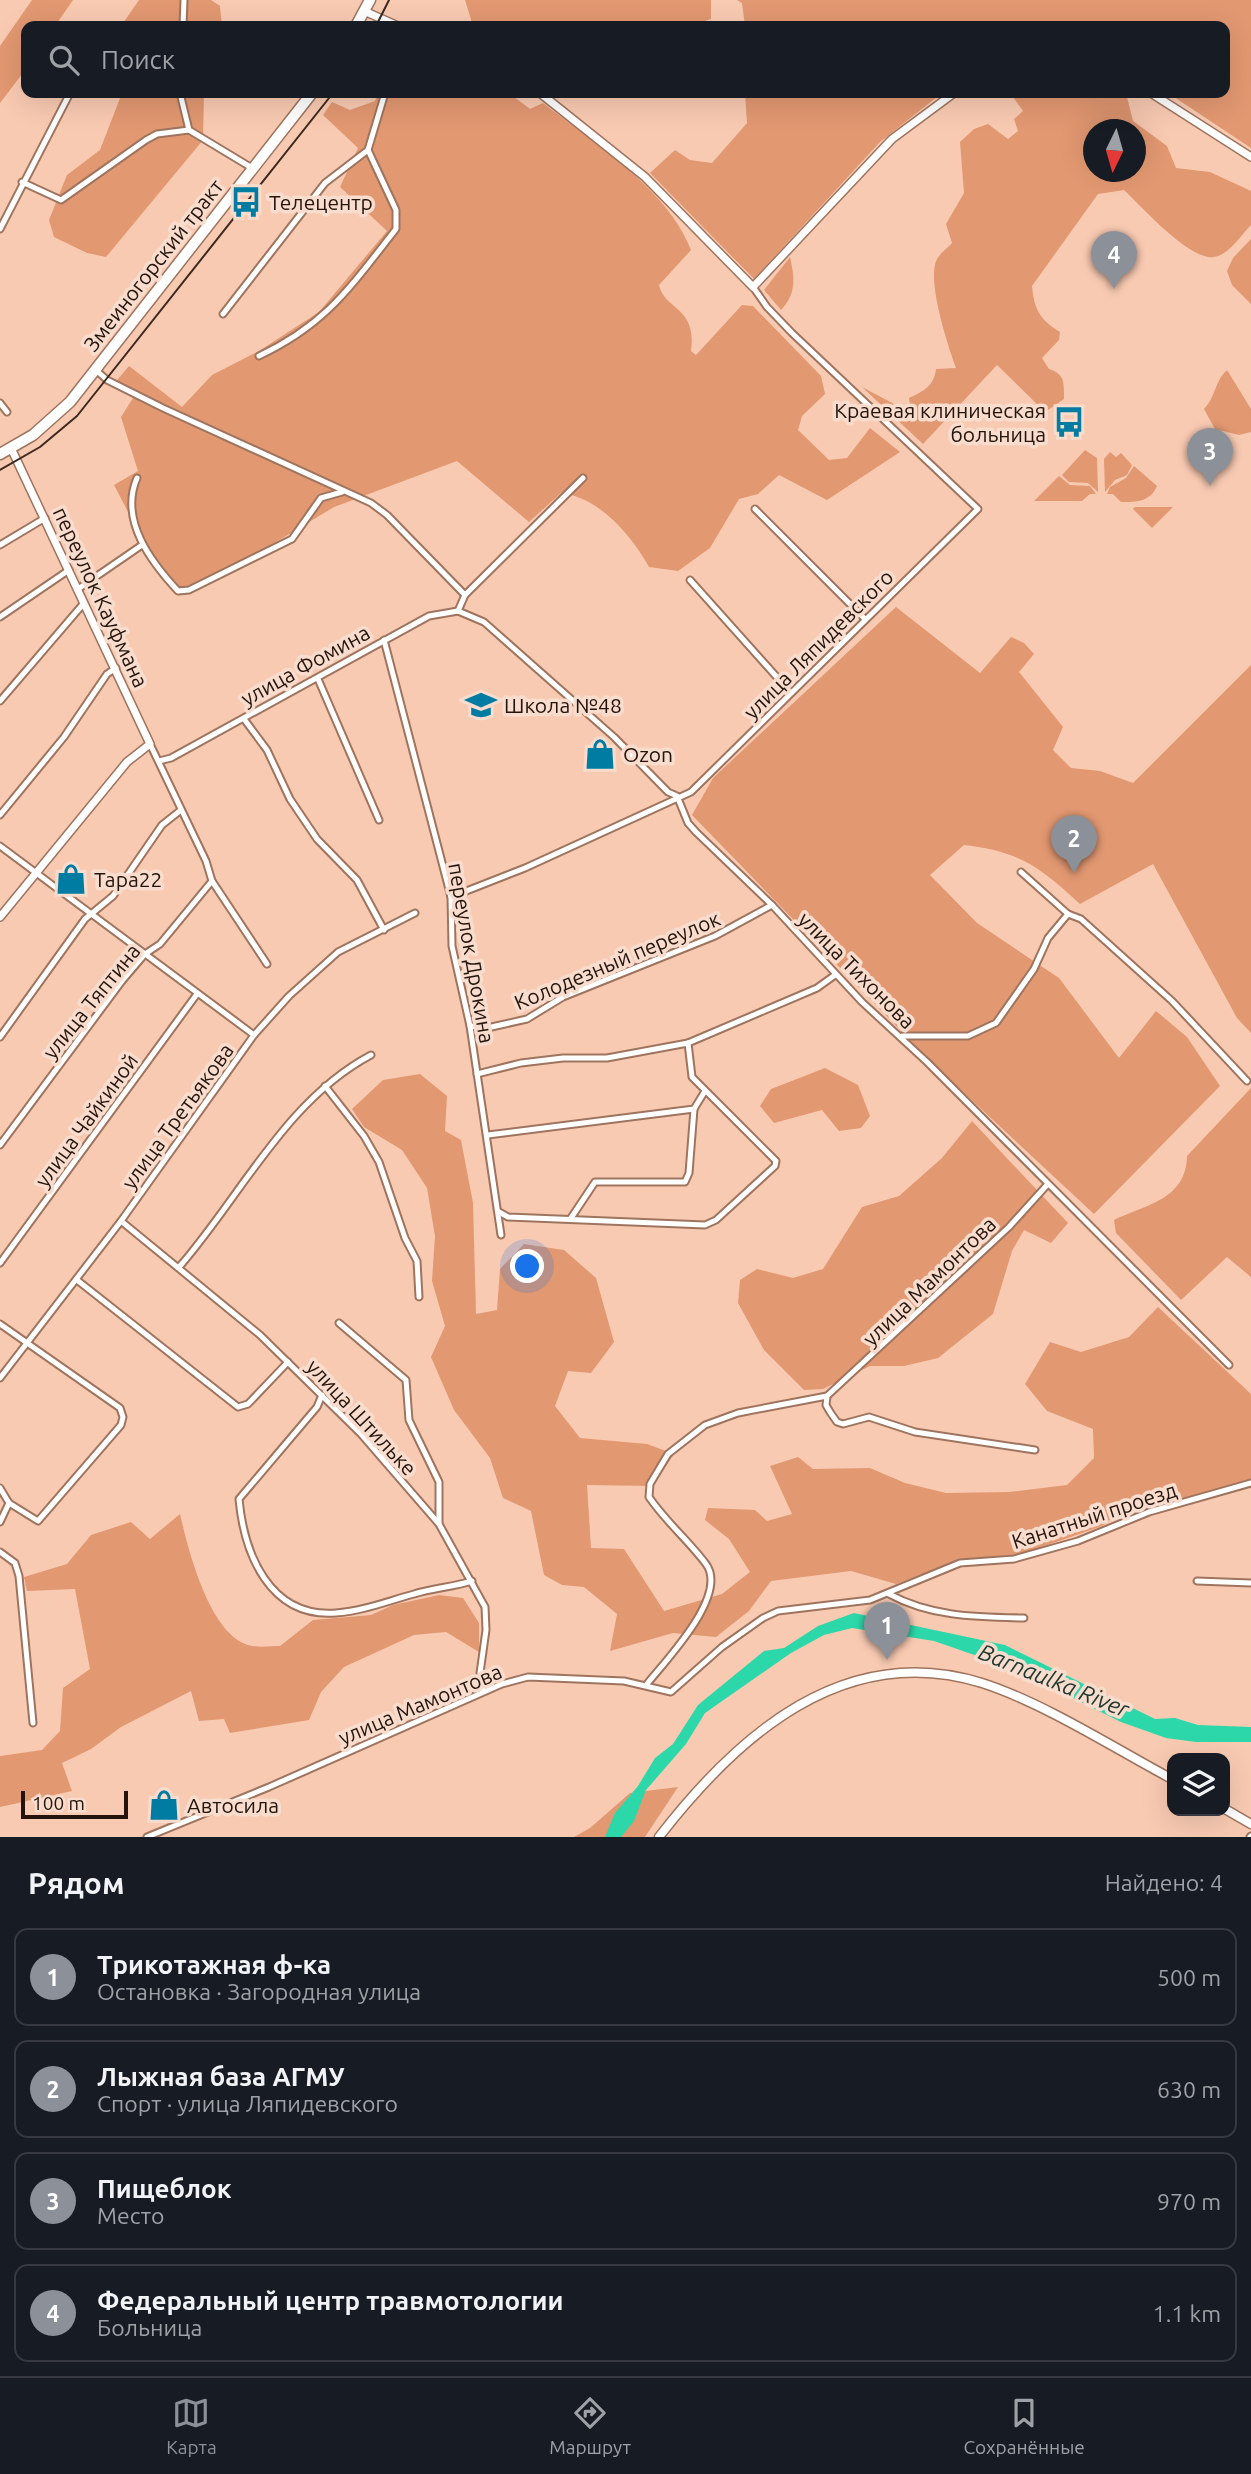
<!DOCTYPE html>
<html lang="ru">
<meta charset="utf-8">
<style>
:root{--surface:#171b24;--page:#20242c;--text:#f1f3f6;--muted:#9ea1a6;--line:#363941;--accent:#8c9099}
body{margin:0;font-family:Ubuntu,sans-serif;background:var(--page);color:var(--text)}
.controls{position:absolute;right:21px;bottom:21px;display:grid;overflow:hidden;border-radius:14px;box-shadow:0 7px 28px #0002}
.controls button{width:63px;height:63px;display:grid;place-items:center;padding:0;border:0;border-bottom:2px solid var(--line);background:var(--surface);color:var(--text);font:35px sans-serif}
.compass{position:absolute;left:1083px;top:119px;width:63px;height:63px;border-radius:50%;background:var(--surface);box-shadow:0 7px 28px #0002;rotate:185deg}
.scale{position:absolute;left:21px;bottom:18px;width:107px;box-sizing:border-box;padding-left:7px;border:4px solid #24140b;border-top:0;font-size:19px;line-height:24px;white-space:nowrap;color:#24140b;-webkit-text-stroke:5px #f8dccd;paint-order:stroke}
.you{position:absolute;left:528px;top:1267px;width:24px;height:24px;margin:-18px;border:5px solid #fff;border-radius:50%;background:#1a73e8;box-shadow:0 0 0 10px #1a73e833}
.badge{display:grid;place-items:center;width:46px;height:46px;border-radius:50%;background:var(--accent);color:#fff;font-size:23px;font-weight:700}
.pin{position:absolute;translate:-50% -58px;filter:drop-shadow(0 2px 4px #0008)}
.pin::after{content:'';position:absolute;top:37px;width:24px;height:21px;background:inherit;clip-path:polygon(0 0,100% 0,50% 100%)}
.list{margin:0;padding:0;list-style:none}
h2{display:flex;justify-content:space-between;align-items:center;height:91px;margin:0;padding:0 28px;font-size:30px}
h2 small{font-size:23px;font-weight:400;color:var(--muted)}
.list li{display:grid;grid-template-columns:46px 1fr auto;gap:21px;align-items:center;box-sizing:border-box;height:98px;margin:0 14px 14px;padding:0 14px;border:2px solid var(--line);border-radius:14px}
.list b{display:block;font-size:26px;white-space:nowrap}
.list p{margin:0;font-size:23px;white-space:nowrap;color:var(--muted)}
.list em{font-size:23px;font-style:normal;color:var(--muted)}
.icon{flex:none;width:38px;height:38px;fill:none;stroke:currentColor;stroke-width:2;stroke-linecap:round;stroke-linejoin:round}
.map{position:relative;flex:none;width:1251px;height:1837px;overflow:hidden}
.search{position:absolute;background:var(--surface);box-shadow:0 7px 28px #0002;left:21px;right:21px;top:21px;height:77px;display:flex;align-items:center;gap:18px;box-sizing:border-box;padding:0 24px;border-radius:14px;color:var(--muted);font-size:26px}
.sheet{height:539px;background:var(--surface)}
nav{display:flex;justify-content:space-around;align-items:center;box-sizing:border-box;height:98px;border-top:2px solid var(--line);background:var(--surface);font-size:19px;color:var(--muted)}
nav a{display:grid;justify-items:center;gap:4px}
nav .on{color:var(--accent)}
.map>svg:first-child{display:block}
.green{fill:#e29871;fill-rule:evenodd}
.water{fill:#2cd8a9}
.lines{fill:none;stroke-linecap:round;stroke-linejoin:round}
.minor-casing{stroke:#9e745e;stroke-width:9}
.tertiary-casing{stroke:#9e745e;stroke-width:10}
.secondary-casing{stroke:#9e745e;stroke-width:11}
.trunk-casing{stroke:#9e745e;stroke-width:13}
.minor{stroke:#fff;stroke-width:5}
.tertiary{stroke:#fff;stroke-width:7}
.secondary{stroke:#fff;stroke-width:8}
.trunk{stroke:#fff;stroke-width:10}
.tram{stroke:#3d291f;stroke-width:2}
.labels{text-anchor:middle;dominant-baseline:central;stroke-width:7;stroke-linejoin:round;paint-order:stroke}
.poi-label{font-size:21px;fill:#24140b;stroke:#f8dccd;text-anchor:start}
.street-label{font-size:21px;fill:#24140b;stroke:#f8dccd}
.water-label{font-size:23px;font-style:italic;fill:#213a31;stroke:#f8dccd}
</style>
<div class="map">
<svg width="1251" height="1837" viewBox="0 0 1251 1837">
<rect width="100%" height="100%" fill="#f9cab2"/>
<g class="green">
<polygon points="32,0 73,0 55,26 26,26 26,69 0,103 0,46"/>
<polygon points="139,0 211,0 220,6 222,26 121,26"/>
<polygon points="465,0 711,0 711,19 690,26 473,26"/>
<polygon points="737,0 1251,0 1251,148 1168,93 1225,93 1225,26 745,26 742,3"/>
<polygon points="122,93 204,93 203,140 106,257 87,253 54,237 49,220 67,175 100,150"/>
<path d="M378,93h131l21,16 13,-6c50,39 125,86 148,147l-32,35c6,26 38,21 32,66l5,4 46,-50 11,1 68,70 4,18 -23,22 -4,14 31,30 18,-2 23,-30 30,24 -73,48 -48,-25 -21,19 -19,5 -29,49 -32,23 -29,-4c-18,-32 -50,-70 -88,-74l-32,29 -72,-61 -123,46 -144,87 -26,-13 -50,-96 24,-14 -17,-54 12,-19 -20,-13 16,-19 53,41 30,-32 47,-24 60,-39 68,-81 -47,-44 18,-39 -35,-33 9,-13 18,8 25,-9z"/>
<polygon points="745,93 942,93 880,142 754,279 650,173 675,150 690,160 712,163 747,123"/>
<path d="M1010,93h16l2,3 5,-3h93l7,28 34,25 9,22 34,4 41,19v34c-10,10 -22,30 -37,32 -24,4 -72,-50 -90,-67l-26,4 -66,92c2,23 8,34 28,46l-1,8 -17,18 7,11c16,5 15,14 15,30l-19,13 -48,-47 -74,79 -61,-57 49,26 -2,-15c15,-7 25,-12 27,-29l20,-1c-8,-22 -30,-88 -19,-109 3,-6 11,-11 15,-16l-6,-19 18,-31 -4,-51 14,-13 14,-5 20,15 10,-8 -4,-12 9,-8zM1094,130h42v42h-42z"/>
<polygon points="1251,239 1251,304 1232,285 1227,271 1233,258"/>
<path d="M790,257c5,22 6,37 -9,53l-17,-20z"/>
<path d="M1227,370l24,39v23l-12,3 -24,-6 -11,-20c12,-12 10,-27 23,-39z"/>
<polygon points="1085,450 1097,458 1098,492 1088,483 1069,482 1062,475"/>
<polygon points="1110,452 1116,457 1121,453 1132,465 1127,475 1115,480 1105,492 1104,459"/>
<path d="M1134,466l23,20c-7,16 -20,16 -36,16l-8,-8h-6l3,-7 16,-9z"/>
<polygon points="1059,476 1070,485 1090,486 1096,494 1090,494 1082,501 1034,501"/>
<polygon points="1135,507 1173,507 1152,528 1133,509"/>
<path d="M896,607l84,66 31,-36 13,6 10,11 -15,18 44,55 -10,23 18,18 29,3 33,12 118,-118v368l-14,-15 -84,-154 -73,40c-40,-37 -61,-53 -116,-59l-34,30 47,48 82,55 60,80 37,-47 31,26 33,49 -126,128 -158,-147 -244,-252 21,-37z"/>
<polygon points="825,1068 858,1085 870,1116 861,1128 839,1131 822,1110 774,1123 760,1106 771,1089"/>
<polygon points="420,1074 447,1096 445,1131 461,1140 473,1203 476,1314 497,1310 500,1269 524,1244 564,1250 596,1278 614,1342 591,1373 568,1371 555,1406 580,1438 647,1444 674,1454 653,1486 587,1485 591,1548 624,1549 664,1611 722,1594 750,1572 729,1539 705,1520 708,1508 755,1510 767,1521 792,1514 770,1466 798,1457 813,1469 870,1468 905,1483 946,1493 1009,1492 1067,1485 1094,1458 1093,1429 1047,1411 1025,1384 1050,1342 1081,1352 1129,1337 1158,1307 1251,1394 1251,1479 1150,1508 1121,1511 1102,1526 1013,1557 958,1560 896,1584 851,1571 771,1581 749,1611 716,1637 673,1633 610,1651 617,1614 584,1587 562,1585 544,1575 531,1511 503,1498 490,1458 454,1410 431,1357 445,1326 432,1281 435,1236 427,1188 402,1150 364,1127 352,1109 383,1080"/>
<path d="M1251,1088v189l-24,-20 -46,43 -65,-67 -2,-13c34,-16 72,-21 73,-64z"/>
<polygon points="972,1121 1068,1223 1051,1243 1024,1230 1012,1251 993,1314 938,1358 904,1366 870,1366 823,1389 804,1390 764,1350 738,1303 740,1280 757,1269 793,1278 823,1269 862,1207 899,1196 942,1158"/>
<path d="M180,1514c8,35 29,119 68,131 9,3 22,1 32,1l33,-26 58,-5 22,-10 46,-10 24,3 16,25v29l-33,-20 -32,3 -70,32 -23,25 -12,28 -79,13 -6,-14 -25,2 -8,-30 -70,36 -30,22 -29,14 10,28 -72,16v-51l42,-6 18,-19 3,-43 27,-19 -15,-80 -48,2 -3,-14 43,-13 24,-29 40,-13 19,17z"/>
<polygon points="678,1787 645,1837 574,1837 590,1828 630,1793"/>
</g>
<polygon class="water" points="854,1613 1005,1645 1155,1719 1175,1718 1198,1725 1251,1727 1251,1742 1196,1742 1166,1738 1121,1722 1012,1668 934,1641 852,1628 824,1635 791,1653 705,1713 686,1744 646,1790 634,1821 621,1837 605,1837 615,1813 638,1786 655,1758 673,1744 698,1705 764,1651 784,1648 818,1626"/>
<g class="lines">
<defs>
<g id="minor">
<polyline points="183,26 184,0"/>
<polyline points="180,93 189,130 252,168"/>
<polyline points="22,182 61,200 146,140 157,134 189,130"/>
<polyline points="0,229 70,93"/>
<polyline points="223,314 325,183 368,150 385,93"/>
<path d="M259,356c68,-32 92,-70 137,-127v-19l-28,-60"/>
<polyline points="96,370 107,380 163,408 371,503 387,515 465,595"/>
<polyline points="0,403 7,412"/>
<path d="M137,478c-18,42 14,84 41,113l11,-1 103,-51 29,-41 21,-6"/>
<polyline points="755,509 864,618"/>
<polyline points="0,545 45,518"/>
<polyline points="690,580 791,693"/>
<polyline points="78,589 142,545"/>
<polyline points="458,611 465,595 583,478"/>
<polyline points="0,617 69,570"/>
<polyline points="384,640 451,897 452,946 470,1026 501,1235"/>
<polyline points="318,679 379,820"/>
<polyline points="0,701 84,603"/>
<polyline points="244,719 267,750 290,799 317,839 357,880 384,930"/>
<polyline points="150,744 206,861 212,881 267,964"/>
<polyline points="159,761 171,758 429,616 458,611 484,622 614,737 668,792 677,796 688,823 696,832 772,905 862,1002 927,1062 1229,1365"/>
<polyline points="0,815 64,737 107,674 116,668"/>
<polyline points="0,846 254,1035"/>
<polyline points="1021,872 1068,914 1081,919 1172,1001 1247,1081"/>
<polyline points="451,897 525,868 691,792 978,509 792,333 767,307 753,287"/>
<polyline points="470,1026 487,1028 527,1019 563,997 715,936 772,905"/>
<polyline points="902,1036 968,1036 996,1023 1034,969 1048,938 1068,914"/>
<polyline points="0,1037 85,919 113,896 162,825 181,810"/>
<polyline points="477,1074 521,1063 563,1058 607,1058 688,1043 817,988 835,975"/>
<polyline points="325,1086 364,1136 379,1162 405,1238 417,1261 419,1297"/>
<polyline points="488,1135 694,1109 705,1091"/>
<polyline points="0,1145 122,981 145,954 160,944 212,881"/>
<polyline points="499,1212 508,1217 705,1225 716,1220 775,1166 776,1161 692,1077 688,1043"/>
<polyline points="571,1218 595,1182 685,1182 689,1173 694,1109"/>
<polyline points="121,1221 260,1335 361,1434 439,1524 485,1607 486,1630 480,1673 483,1690"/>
<polyline points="0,1263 197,994"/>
<path d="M180,1266c61,-70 106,-166 191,-211"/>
<polyline points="77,1280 238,1407 248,1404 288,1362"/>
<polyline points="339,1323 406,1380 409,1420 439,1482 439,1524"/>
<polyline points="0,1324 120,1408 123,1417 121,1425 38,1521 9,1503 0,1488"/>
<polyline points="0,1378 121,1221 254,1035 289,996 338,952 415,913"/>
<path d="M322,1395l-5,12 -78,92c5,54 30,119 97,114 27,-2 52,-12 78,-19 19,-6 39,-7 58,-13"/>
<polyline points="827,1396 826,1405 830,1412 837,1422 843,1424 869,1417 915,1432 1035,1450"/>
<polyline points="0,1522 9,1503"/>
<polyline points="0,1552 15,1563 19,1576 33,1723"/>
<polyline points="1197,1581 1251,1583"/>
<path d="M889,1594c42,23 88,23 135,24"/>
<path d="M647,1684c19,-24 82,-89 59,-120 -17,-23 -40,-42 -57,-67l1,-13 18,-30 37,-29 33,-12 89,-17 182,-169 38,-42"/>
<polyline points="147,1837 269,1787 502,1684 528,1677 624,1681 671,1692 722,1647 763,1618 778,1611 870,1600 960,1563 1014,1559 1078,1541 1149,1512 1251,1483"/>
<polyline points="1250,1837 1251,1836"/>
</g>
<g id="tertiary">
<polyline points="364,11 398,26"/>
<polyline points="540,93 645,177 753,287 892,139 954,93"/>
<polyline points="1151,93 1251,157"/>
<polyline points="0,917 127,762 150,744 11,448"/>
</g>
<g id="secondary">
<polyline points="1225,1809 1251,1824"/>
<path d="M659,1837c78,-101 185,-197 323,-154 62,20 132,65 190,96"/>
</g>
<g id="trunk">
<polyline points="356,26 370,0"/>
<polyline points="0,454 33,435 70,402 312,93"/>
</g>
</defs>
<use href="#minor" class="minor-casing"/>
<use href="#tertiary" class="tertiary-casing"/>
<use href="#secondary" class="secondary-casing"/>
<use href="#trunk" class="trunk-casing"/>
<use href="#minor" class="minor"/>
<use href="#tertiary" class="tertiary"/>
<use href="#secondary" class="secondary"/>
<use href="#trunk" class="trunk"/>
<g class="tram">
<polyline points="376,26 389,0"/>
<polyline points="0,470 40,447 77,416 333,93"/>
</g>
</g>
<defs>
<symbol id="bus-bare" viewBox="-9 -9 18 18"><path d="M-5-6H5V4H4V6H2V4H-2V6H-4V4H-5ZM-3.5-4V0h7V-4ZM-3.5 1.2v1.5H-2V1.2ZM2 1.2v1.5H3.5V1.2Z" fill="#007ba2" stroke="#f8dccd" stroke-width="2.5" paint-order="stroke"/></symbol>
<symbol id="school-bare" viewBox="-9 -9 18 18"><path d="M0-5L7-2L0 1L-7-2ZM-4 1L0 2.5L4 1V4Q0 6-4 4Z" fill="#007ba2" stroke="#f8dccd" stroke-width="2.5" paint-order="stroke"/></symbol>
<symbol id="shop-bare" viewBox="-9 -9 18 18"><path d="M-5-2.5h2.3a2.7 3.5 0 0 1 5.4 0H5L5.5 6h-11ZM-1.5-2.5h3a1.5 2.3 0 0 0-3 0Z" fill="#007ba2" stroke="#f8dccd" stroke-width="2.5" paint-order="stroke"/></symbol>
</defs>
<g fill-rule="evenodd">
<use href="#bus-bare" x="224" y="180" width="44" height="44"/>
<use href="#bus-bare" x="1047" y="400" width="44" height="44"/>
<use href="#school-bare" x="459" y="683" width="44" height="44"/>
<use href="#shop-bare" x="578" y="732" width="44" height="44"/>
<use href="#shop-bare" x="49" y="857" width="44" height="44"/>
<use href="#shop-bare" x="142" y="1783" width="44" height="44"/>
</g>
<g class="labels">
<g class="poi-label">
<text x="269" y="202">Телецентр</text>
<text x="1046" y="410" text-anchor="end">Краевая клиническая<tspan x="1046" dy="24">больница</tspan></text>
<text x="504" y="705">Школа №48</text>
<text x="623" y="754">Ozon</text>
<text x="94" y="879">Тара22</text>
<text x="187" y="1805">Автосила</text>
</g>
<g class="street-label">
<text transform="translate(153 265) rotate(-52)">Змеиногорский тракт</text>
<text transform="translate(101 597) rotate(65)">переулок Кауфмана</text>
<text transform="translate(818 644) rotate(-45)">улица Ляпидевского</text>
<text transform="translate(305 665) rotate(-29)">улица Фомина</text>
<text transform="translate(472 953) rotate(80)">переулок Дрокина</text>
<text transform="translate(617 960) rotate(-23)">Колодезный переулок</text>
<text transform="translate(857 970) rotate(45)">улица Тихонова</text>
<text transform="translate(91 1001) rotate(-51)">улица Тяптина</text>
<text transform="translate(177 1116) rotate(-54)">улица Третьякова</text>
<text transform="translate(86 1120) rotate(-54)">улица Чайкиной</text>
<text transform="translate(929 1281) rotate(-44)">улица Мамонтова</text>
<text transform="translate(362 1417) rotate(47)">улица Штильке</text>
<text transform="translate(1094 1515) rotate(-18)">Канатный проезд</text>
<text transform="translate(420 1704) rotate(-23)">улица Мамонтова</text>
</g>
<g class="water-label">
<text transform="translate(1054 1680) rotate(22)">Barnaulka River</text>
</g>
</g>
</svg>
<div class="controls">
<button><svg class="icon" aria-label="layers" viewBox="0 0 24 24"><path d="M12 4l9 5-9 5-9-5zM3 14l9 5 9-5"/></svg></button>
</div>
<svg class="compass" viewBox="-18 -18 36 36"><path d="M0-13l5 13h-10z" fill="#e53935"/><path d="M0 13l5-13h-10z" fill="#9ea1a6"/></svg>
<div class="scale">100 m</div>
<div class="you"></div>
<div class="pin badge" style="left:887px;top:1660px">1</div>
<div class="pin badge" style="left:1074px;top:873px">2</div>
<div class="pin badge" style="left:1210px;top:486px">3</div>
<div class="pin badge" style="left:1114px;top:289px">4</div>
<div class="search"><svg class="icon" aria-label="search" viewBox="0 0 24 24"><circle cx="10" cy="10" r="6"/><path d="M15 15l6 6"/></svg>Поиск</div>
</div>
<section class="sheet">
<h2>Рядом<small>Найдено: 4</small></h2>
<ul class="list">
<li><span class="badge">1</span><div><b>Трикотажная ф-ка</b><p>Остановка · Загородная улица</p></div><em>500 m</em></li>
<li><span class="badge">2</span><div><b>Лыжная база АГМУ</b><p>Спорт · улица Ляпидевского</p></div><em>630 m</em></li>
<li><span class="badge">3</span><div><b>Пищеблок</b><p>Место</p></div><em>970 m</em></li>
<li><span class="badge">4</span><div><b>Федеральный центр травмотологии</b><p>Больница</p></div><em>1.1 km</em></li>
</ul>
</section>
<nav>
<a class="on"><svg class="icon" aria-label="map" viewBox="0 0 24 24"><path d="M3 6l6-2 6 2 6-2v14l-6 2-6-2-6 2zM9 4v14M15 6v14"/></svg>Карта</a>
<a><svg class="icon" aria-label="directions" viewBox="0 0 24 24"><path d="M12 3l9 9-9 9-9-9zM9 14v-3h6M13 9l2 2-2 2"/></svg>Маршрут</a>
<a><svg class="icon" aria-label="saved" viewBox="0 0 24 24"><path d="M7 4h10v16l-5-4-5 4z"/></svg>Сохранённые</a>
</nav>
